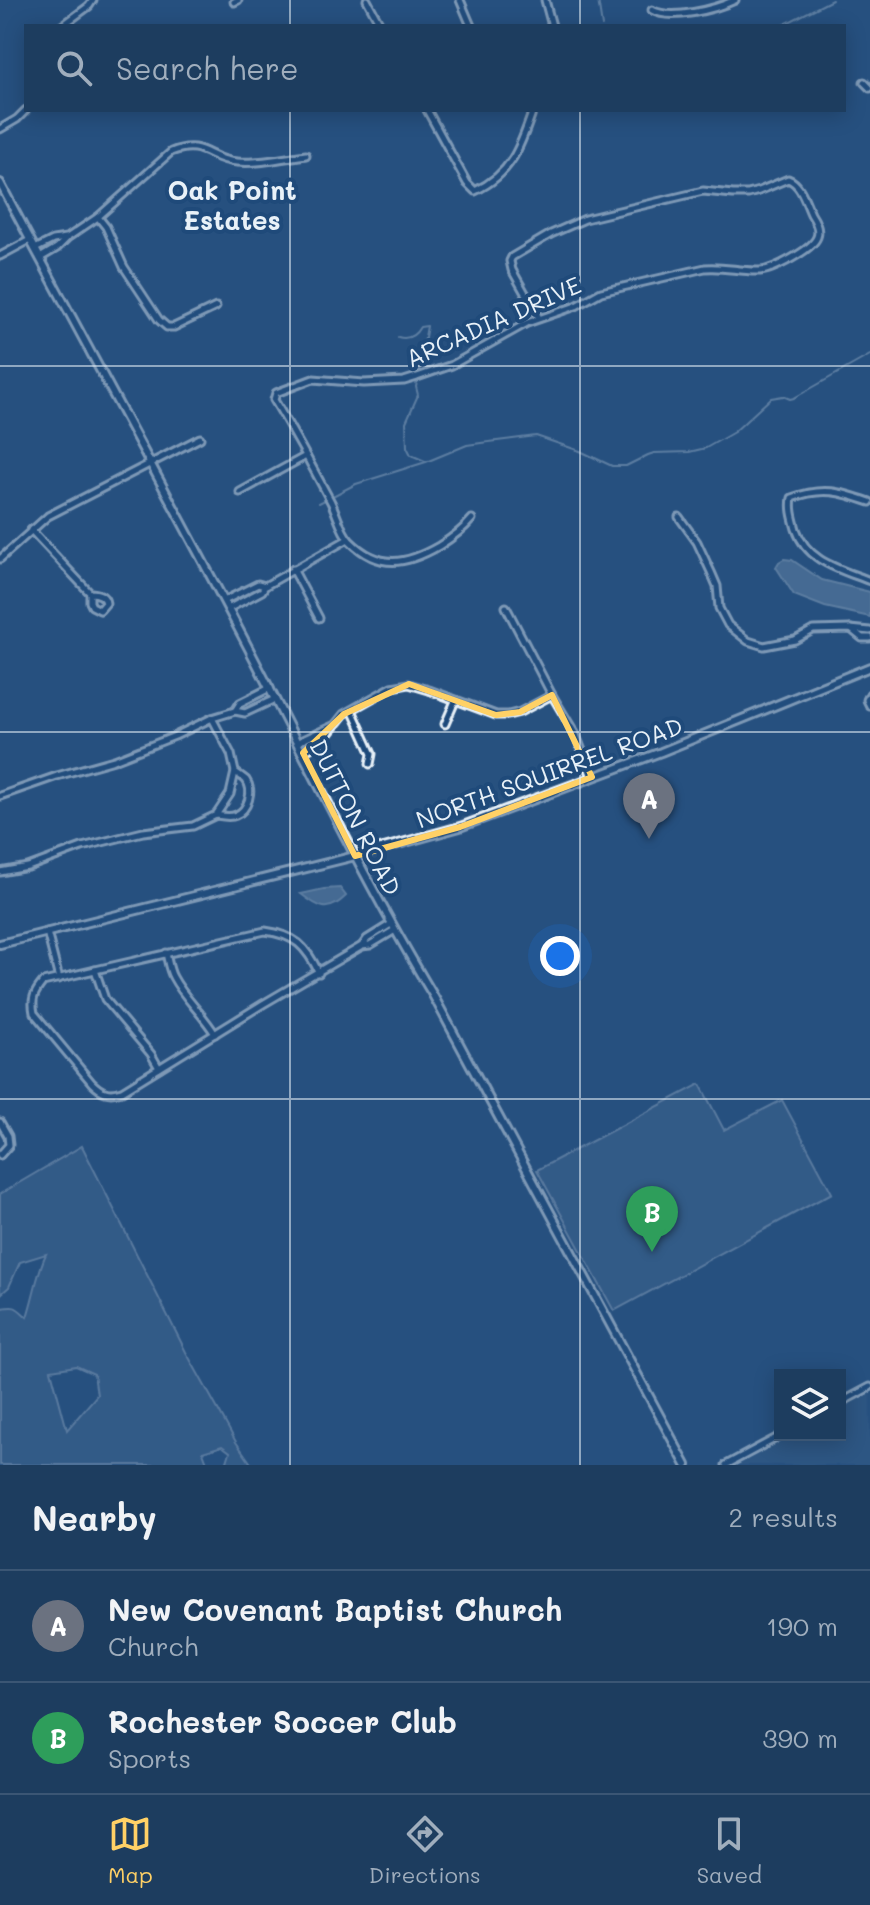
<!DOCTYPE html>
<style>
:root{--surface:#1d3d5f;--page:#254465;--text:#f1f3f6;--muted:#a0aebd;--line:#3b5674;--accent:#ffd166}
body{margin:0;font-family:Mali,sans-serif;background:var(--page);color:var(--text)}
.controls{position:absolute;right:24px;bottom:24px;display:grid;overflow:hidden;border-radius:0px;box-shadow:0 4px 20px #0003}
.controls button{width:72px;height:72px;display:grid;place-items:center;padding:0;border:0;border-bottom:2px solid var(--line);background:var(--surface);color:var(--text);font:40px sans-serif}
.you{position:absolute;left:560px;top:956px;width:28px;height:28px;margin:-20px;border:6px solid #fff;border-radius:50%;background:#1a73e8;box-shadow:0 0 0 12px #1a73e833}
.badge{display:grid;place-items:center;width:52px;height:52px;border-radius:50%;background:var(--accent);color:#fff;font-size:26px;font-weight:700}
.pin{position:absolute;translate:-50% -66px;filter:drop-shadow(0 2px 4px #0008)}
.pin::after{content:'';position:absolute;top:42px;width:28px;height:24px;background:inherit;clip-path:polygon(0 0,100% 0,50% 100%)}
.list{margin:0;padding:0;list-style:none}
h2{display:flex;justify-content:space-between;align-items:center;height:104px;margin:0;padding:0 32px;font-size:34px}
h2 small{font-size:26px;font-weight:400;color:var(--muted)}
.list li{display:grid;grid-template-columns:52px 1fr auto;gap:24px;align-items:center;box-sizing:border-box;height:112px;padding:0 32px;border-top:2px solid var(--line)}
.list b{display:block;font-size:30px;white-space:nowrap}
.list p{margin:0;font-size:26px;white-space:nowrap;color:var(--muted)}
.list em{font-size:26px;font-style:normal;color:var(--muted)}
.icon{flex:none;width:44px;height:44px;fill:none;stroke:currentColor;stroke-width:2;stroke-linecap:round;stroke-linejoin:round}
.map{position:relative;flex:none;width:870px;height:1465px;overflow:hidden}
.search{position:absolute;background:var(--surface);box-shadow:0 4px 20px #0003;left:24px;right:24px;top:24px;height:88px;display:flex;align-items:center;gap:20px;box-sizing:border-box;padding:0 28px;border-radius:0px;color:var(--muted);font-size:30px}
.sheet{height:328px;background:var(--surface)}
nav{display:flex;justify-content:space-around;align-items:center;box-sizing:border-box;height:112px;border-top:2px solid var(--line);background:var(--surface);font-size:22px;color:var(--muted)}
nav a{display:grid;justify-items:center;gap:4px}
nav .on{color:var(--accent)}
.map>svg:first-child{display:block}
.built{fill:#355d88}
.green{fill:#436891;stroke:#96acc4;stroke-width:2;fill-rule:evenodd}
.water{fill:#6b8aaa;stroke:#9db3c9;stroke-width:2}
.lines{fill:none;stroke-linecap:round;stroke-linejoin:round}
.stream{stroke:#9db3c9;stroke-width:2}
.minor-casing{stroke:#e8f1f8;stroke-width:11}
.tertiary-casing{stroke:#e8f1f8;stroke-width:12}
.minor{stroke:#1f4a7a;stroke-width:5}
.tertiary{stroke:#1f4a7a;stroke-width:6}
.marked{fill:none;stroke:#ffd166;stroke-width:6;stroke-linejoin:round}
.grid{fill:none;stroke:#e8f1f8;stroke-width:2;stroke-opacity:0.55}
.labels{text-anchor:middle;dominant-baseline:central;stroke-width:8;stroke-linejoin:round;paint-order:stroke}
.street-label{font-size:24px;fill:#e8f1f8;stroke:#1f4a7a}
.neighbourhood-label{font-size:26px;font-weight:bold;fill:#e8f1f8;stroke:#1f4a7a}
</style>
<div class="map">
<svg width="870" height="1465" viewBox="0 0 870 1465">
<rect width="100%" height="100%" fill="#27517f"/>
<filter id="ink" filterUnits="userSpaceOnUse"><feTurbulence type="fractalNoise" baseFrequency=".0125" numOctaves="2"/><feDisplacementMap in="SourceGraphic" scale="16" xChannelSelector="R" yChannelSelector="G"/><feConvolveMatrix kernelMatrix="1 2 1 2 8 2 1 2 1" color-interpolation-filters="sRGB"/></filter>
<g filter="url(#ink)">
<polygon class="built" points="870,1389 870,1465 735,1465 785,1435 840,1435 840,1405"/>
<g class="green">
<polygon points="700,1084 724,1130 782,1100 832,1193 614,1311 537,1170"/>
<path d="M82,1146l104,206 50,90 16,23h-26l4,-13 -8,-6 -19,6 5,13h-208v-157c17,-2 15,-2 27,9 7,-21 10,-44 19,-63l-26,8 -11,25 -9,8v-101zM76,1366l18,8 3,21 -30,35 -16,-60z"/>
</g>
<g class="water">
<polygon points="784,559 792,560 822,580 870,592 870,617 825,607 794,595 776,567 779,562"/>
<path d="M340,888l6,8c-18,18 -27,12 -45,-2l23,-5z"/>
</g>
<g class="lines">
<g class="stream">
<polyline points="598,0 602,26"/>
<polyline points="781,26 832,0"/>
<path d="M398,337c10,3 17,-1 22,-10l7,-1 -11,61 2,8 -12,27 1,25 4,8 14,6"/>
<polyline points="319,503 356,484 426,462 467,445 481,443 536,436 580,451 612,466 626,466 648,455 654,453 689,452 706,448 734,432 771,398 783,396 790,399 794,398 870,355"/>
</g>
<defs>
<g id="minor">
<polyline points="367,0 381,26"/>
<polyline points="460,0 471,26"/>
<polyline points="545,0 552,26"/>
<polyline points="234,2 238,0"/>
<path d="M652,10c19,11 64,-1 83,-10"/>
<polyline points="62,26 89,6 93,0"/>
<polyline points="864,82 870,88"/>
<path d="M427,110l40,73 8,8c37,-17 46,-46 58,-81"/>
<polyline points="0,129 17,119 26,110"/>
<polyline points="98,217 106,227 124,267 159,320 167,327 174,327 216,307"/>
<polyline points="35,249 53,240 66,238"/>
<polyline points="0,256 30,240"/>
<path d="M40,258l17,-10 10,-10 31,-21 73,-65c33,-13 36,8 66,10 22,2 47,-4 69,-7"/>
<polyline points="240,492 306,456"/>
<path d="M870,502c-29,-10 -47,-16 -78,-4 -2,11 1,20 4,31 11,33 44,40 74,52"/>
<polyline points="679,517 697,542 711,572 717,586 719,608 728,625 748,641 764,646 795,640 813,630 850,629 870,631"/>
<path d="M472,519c-10,12 -20,19 -33,27 -33,19 -60,24 -89,-5 -9,-9 -13,-27 -19,-39 -18,-34 -37,-69 -57,-102l2,-7 37,-14 51,4 40,-2 13,-4 35,-12 75,-42 49,-17 25,-14 104,-24c18,-2 36,4 55,3 13,-1 52,-21 57,-34 3,-8 -2,-17 -6,-23 -6,-13 -10,-30 -23,-35l-29,12 -11,3h-15l-30,-3 -118,28 -34,15 -39,23 -2,4 2,9 27,48"/>
<path d="M31,530l59,63v9l2,4 8,4 6,-7c-1,-8 -9,-10 -16,-10"/>
<polyline points="0,559 48,516 200,438"/>
<polyline points="293,569 319,618"/>
<polyline points="224,601 258,584 265,586"/>
<polyline points="506,607 552,695 576,735 592,777"/>
<polyline points="228,609 262,591 265,586 348,539"/>
<polyline points="851,629 862,638 870,638"/>
<polyline points="870,694 867,700 870,706"/>
<polyline points="352,710 372,754 370,764"/>
<polyline points="235,711 240,703 270,688"/>
<polyline points="445,724 455,701"/>
<polyline points="298,742 333,726"/>
<polyline points="303,753 324,739 344,714 392,687 409,684 429,690 496,715 508,715 520,712 552,695"/>
<polyline points="0,796 57,776 114,760 175,736 212,718 235,711 245,713 275,699"/>
<path d="M216,815c6,1 14,3 20,0 12,-5 18,-24 10,-35 -2,-2 -8,-6 -11,-8"/>
<polyline points="0,872 28,867 82,847 143,832 193,826 216,815 230,794 235,772 231,754 212,718"/>
<polyline points="391,924 367,939 362,946 370,945 395,930"/>
<polyline points="47,932 59,979"/>
<path d="M166,953c2,8 3,17 7,24 11,21 30,37 42,57"/>
<polyline points="95,970 105,999 151,1054 159,1068"/>
<path d="M319,973c-13,-27 -24,-38 -54,-42l-222,51c-9,11 -12,17 -9,31l58,70c10,10 17,12 30,8l141,-87 99,-58"/>
<polyline points="0,1122 8,1136 9,1145 0,1155"/>
<polyline points="840,1403 870,1387"/>
<polyline points="726,1465 782,1435"/>
</g>
<g id="tertiary">
<path d="M0,183c82,155 167,309 248,464 61,117 117,235 185,348l253,470"/>
<polyline points="0,944 355,856 460,827 661,752 870,667"/>
</g>
</defs>
<use href="#minor" class="minor-casing"/>
<use href="#tertiary" class="tertiary-casing"/>
<use href="#minor" class="minor"/>
<use href="#tertiary" class="tertiary"/>
</g>
</g>
<path d="M0 0H870V1465H0ZM409,684l87,31 24,-3 32,-17 40,82 -132,50 -105,29 -52,-103 41,-39z" fill="#27517f" fill-opacity=".55" fill-rule="evenodd"/>
<path class="marked" d="M409,684l87,31 24,-3 32,-17 40,82 -132,50 -105,29 -52,-103 41,-39z"/>
<path class="grid" d="M290,0v26M580,0v26M290,110v1355M580,110v1355M0,366h870M0,732h870M0,1099h870"/>
<g class="labels">
<g class="street-label">
<text transform="translate(493 321) rotate(-24)">ARCADIA DRIVE</text>
<text transform="translate(549 772) rotate(-20)">NORTH SQUIRREL ROAD</text>
<text transform="translate(356 817) rotate(63)">DUTTON ROAD</text>
</g>
<g class="neighbourhood-label">
<text x="232" y="190">Oak Point<tspan x="232" dy="30">Estates</tspan></text>
</g>
</g>
</svg>
<div class="controls">
<button><svg class="icon" aria-label="layers" viewBox="0 0 24 24"><path d="M12 4l9 5-9 5-9-5zM3 14l9 5 9-5"/></svg></button>
</div>
<div class="you"></div>
<div class="pin badge" style="left:649px;top:839px;background:#6b7280">A</div>
<div class="pin badge" style="left:652px;top:1252px;background:#2e9e5b">B</div>
<div class="search"><svg class="icon" aria-label="search" viewBox="0 0 24 24"><circle cx="10" cy="10" r="6"/><path d="M15 15l6 6"/></svg>Search here</div>
</div>
<section class="sheet">
<h2>Nearby<small>2 results</small></h2>
<ul class="list">
<li><span class="badge" style="background:#6b7280">A</span><div><b>New Covenant Baptist Church</b><p>Church</p></div><em>190 m</em></li>
<li><span class="badge" style="background:#2e9e5b">B</span><div><b>Rochester Soccer Club</b><p>Sports</p></div><em>390 m</em></li>
</ul>
</section>
<nav>
<a class="on"><svg class="icon" aria-label="map" viewBox="0 0 24 24"><path d="M3 6l6-2 6 2 6-2v14l-6 2-6-2-6 2zM9 4v14M15 6v14"/></svg>Map</a>
<a><svg class="icon" aria-label="directions" viewBox="0 0 24 24"><path d="M12 3l9 9-9 9-9-9zM9 14v-3h6M13 9l2 2-2 2"/></svg>Directions</a>
<a><svg class="icon" aria-label="saved" viewBox="0 0 24 24"><path d="M7 4h10v16l-5-4-5 4z"/></svg>Saved</a>
</nav>
